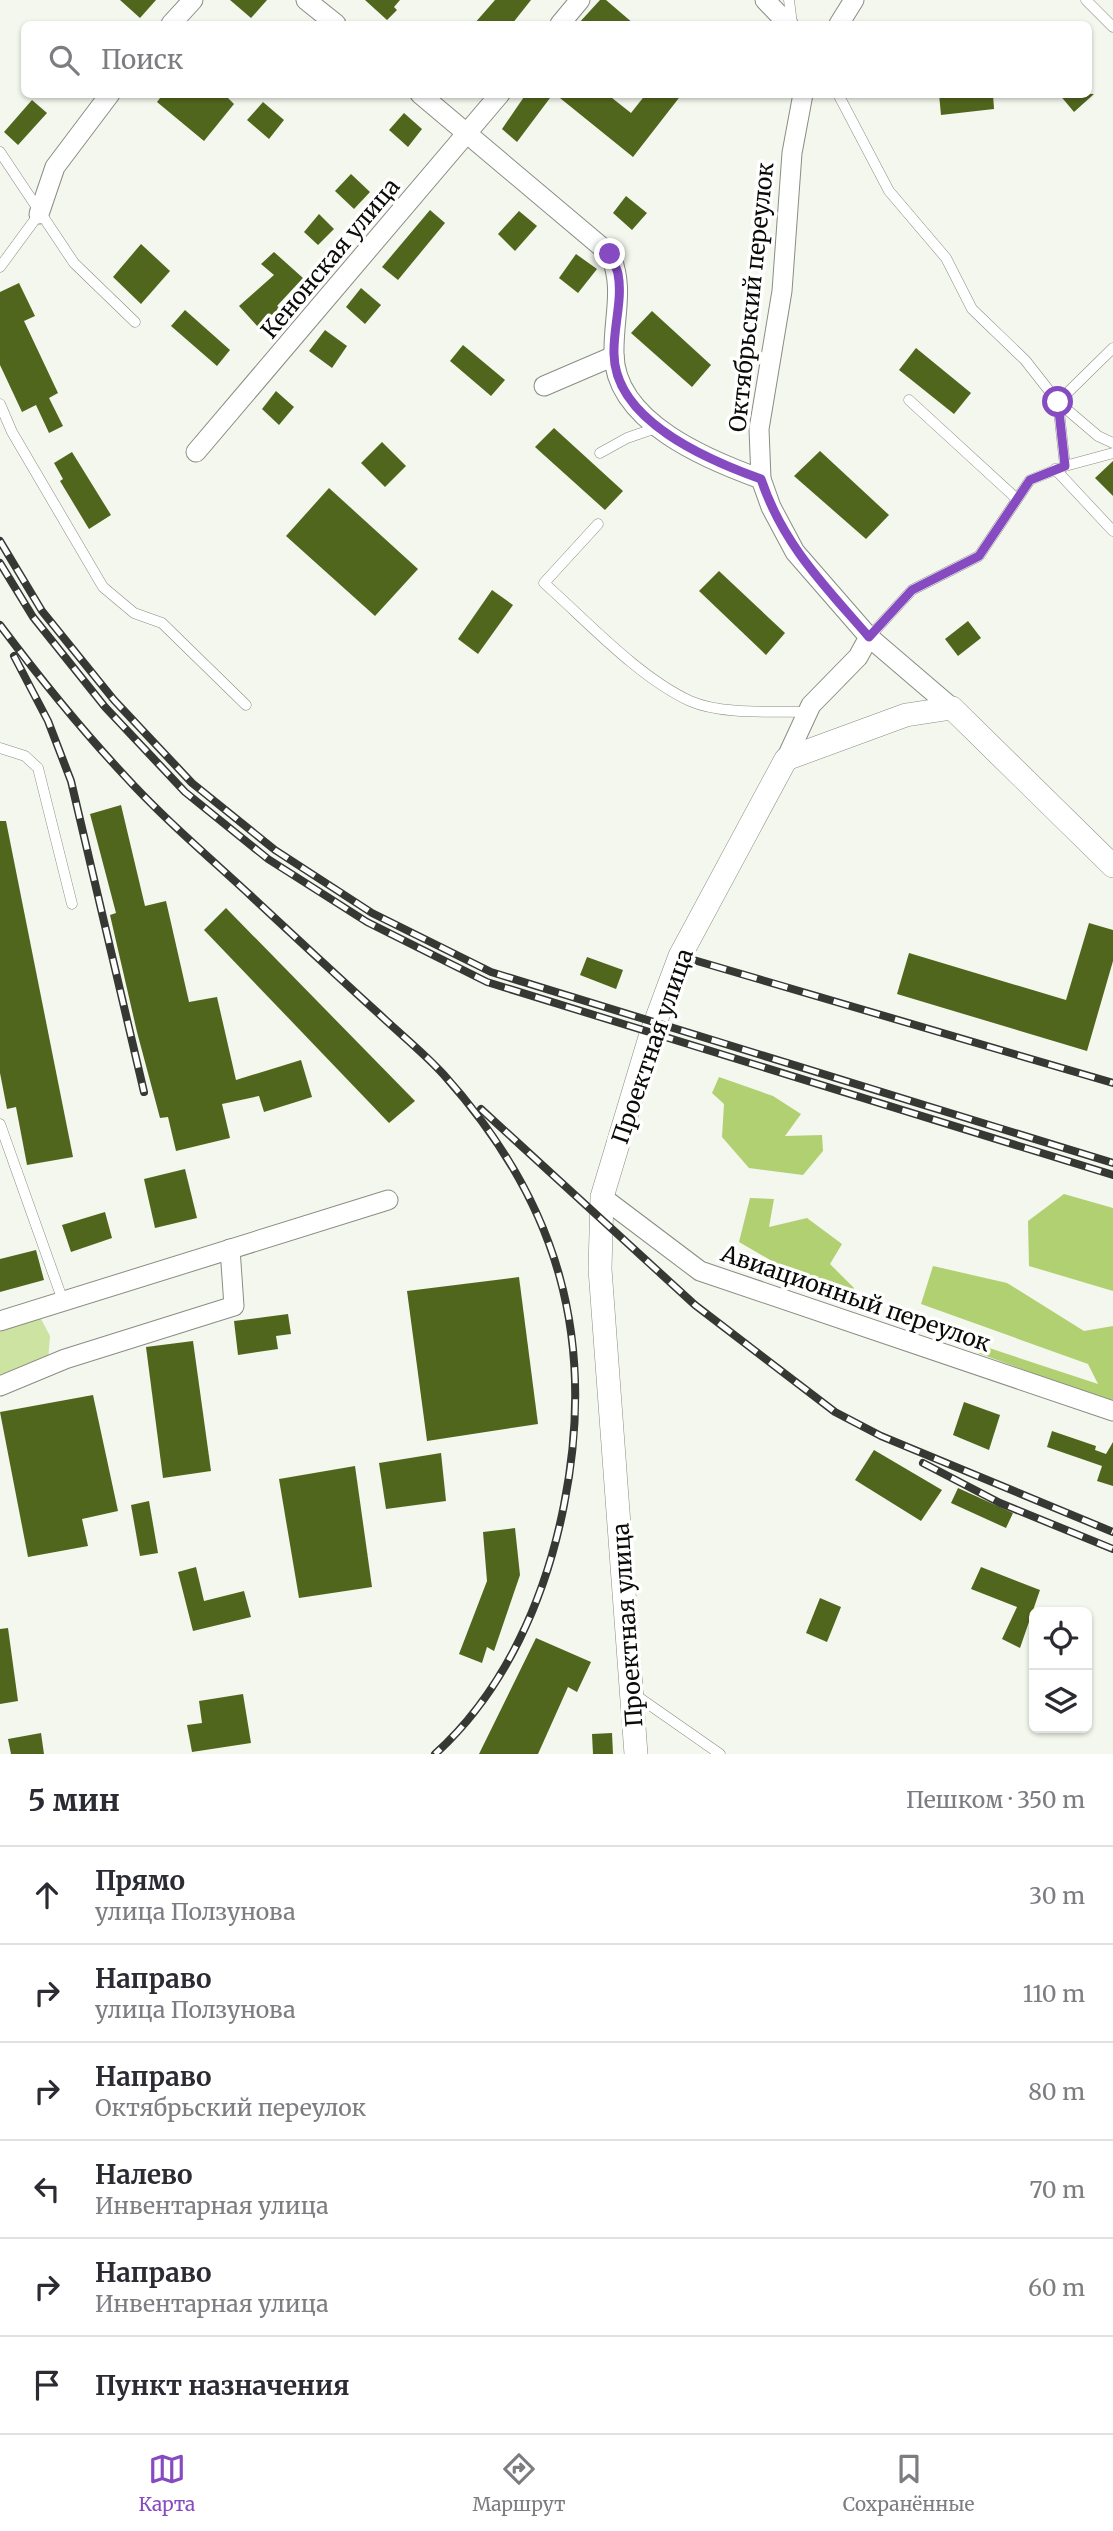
<!DOCTYPE html>
<html lang="ru">
<meta charset="utf-8">
<style>
:root{--surface:#fff;--page:#f2f2f3;--text:#2b2b33;--muted:#7c7c81;--line:#e1e1e2;--accent:#864bc1}
body{margin:0;font-family:Merriweather,serif;background:var(--page);color:var(--text)}
.controls{position:absolute;right:21px;bottom:21px;display:grid;overflow:hidden;border-radius:10px;box-shadow:0 2px 5px #0004}
.controls button{width:63px;height:63px;display:grid;place-items:center;padding:0;border:0;border-bottom:2px solid var(--line);background:var(--surface);color:var(--text);font:35px sans-serif}
.stop{position:absolute;width:21px;height:21px;margin:-16px;border:5px solid #864bc1;border-radius:50%;background:#fff}
.stop.end{background:#864bc1;border-color:#fff;box-shadow:0 2px 7px #0008}
.list{margin:0;padding:0;list-style:none}
h2{display:flex;justify-content:space-between;align-items:center;height:91px;margin:0;padding:0 28px;font-size:30px}
h2 small{font-size:23px;font-weight:400;color:var(--muted)}
.list li{display:grid;grid-template-columns:46px 1fr auto;gap:21px;align-items:center;box-sizing:border-box;height:98px;padding:0 28px;border-top:2px solid var(--line)}
.list b{display:block;font-size:26px;white-space:nowrap}
.list p{margin:0;font-size:23px;white-space:nowrap;color:var(--muted)}
.list em{font-size:23px;font-style:normal;color:var(--muted)}
.icon{flex:none;width:38px;height:38px;fill:none;stroke:currentColor;stroke-width:2;stroke-linecap:round;stroke-linejoin:round}
.map{position:relative;flex:none;width:1113px;height:1754px;overflow:hidden}
.search{position:absolute;background:var(--surface);box-shadow:0 2px 5px #0004;left:21px;right:21px;top:21px;height:77px;display:flex;align-items:center;gap:18px;box-sizing:border-box;padding:0 24px;border-radius:10px;color:var(--muted);font-size:26px}
.sheet{height:679px;background:var(--surface)}
nav{display:flex;justify-content:space-around;align-items:center;box-sizing:border-box;height:98px;border-top:2px solid var(--line);background:var(--surface);font-size:19px;color:var(--muted)}
nav a{display:grid;justify-items:center;gap:4px}
nav .on{color:var(--accent)}
.map>svg:first-child{display:block}
.green{fill:#cce3a1}
.forest{fill:#b1d071}
.building{fill:#51661d}
.lines{fill:none;stroke-linecap:round;stroke-linejoin:round}
.service-casing{stroke:#898d83;stroke-width:11}
.minor-casing{stroke:#898d83;stroke-width:21}
.tertiary-casing{stroke:#898d83;stroke-width:24}
.service{stroke:#fff;stroke-width:10}
.minor{stroke:#fff;stroke-width:19}
.tertiary{stroke:#fff;stroke-width:23}
.rail-casing{stroke:#363833;stroke-width:8}
.rail{stroke:#fff;stroke-width:5;stroke-dasharray:16;stroke-linecap:butt}
.route{stroke:#864bc1;stroke-width:9}
.labels{text-anchor:middle;dominant-baseline:central;stroke-width:7;stroke-linejoin:round;paint-order:stroke}
.street-label{font-size:23px;fill:#0b0c09;stroke:#fff}
</style>
<div class="map">
<svg width="1113" height="1754" viewBox="0 0 1113 1754">
<rect width="100%" height="100%" fill="#f3f7ed"/>
<polygon class="green" points="40,1317 50,1336 48,1360 0,1379 0,1330"/>
<g class="forest">
<polygon points="719,1077 773,1096 801,1114 785,1136 822,1135 823,1151 803,1175 749,1168 722,1137 724,1104 712,1093"/>
<polygon points="1064,1194 1113,1208 1113,1291 1029,1266 1028,1221"/>
<polygon points="750,1198 774,1199 769,1227 807,1218 842,1244 830,1264 854,1288 845,1303 739,1242"/>
<polygon points="933,1266 1007,1283 1084,1331 1113,1326 1113,1403 978,1353 980,1345 1098,1384 1088,1364 921,1304"/>
</g>
<g class="building">
<polygon points="120,0 156,0 140,18"/>
<polygon points="230,0 267,0 251,18"/>
<polygon points="365,0 400,0 394,7 397,10 387,20"/>
<polygon points="495,0 531,0 512,24 474,24"/>
<polygon points="600,0 606,0 634,24 578,24"/>
<polygon points="163,94 224,94 234,104 204,141 157,102"/>
<polygon points="526,94 553,94 517,142 502,129"/>
<polygon points="555,94 607,94 631,113 646,94 682,94 633,157"/>
<polygon points="939,94 993,94 994,109 941,115"/>
<polygon points="1059,94 1094,94 1074,112"/>
<polygon points="32,100 47,113 18,145 4,132"/>
<polygon points="263,102 284,120 269,139 247,120"/>
<polygon points="404,113 422,129 408,147 389,130"/>
<polygon points="351,174 370,192 354,209 335,191"/>
<polygon points="626,196 647,213 632,230 613,213"/>
<polygon points="430,210 445,223 398,280 382,267"/>
<polygon points="519,211 537,226 515,251 498,234"/>
<polygon points="319,214 334,229 318,245 304,232"/>
<polygon points="141,244 170,271 141,304 113,277"/>
<polygon points="274,252 303,278 277,306 280,308 258,327 239,306 274,275 261,264"/>
<polygon points="576,254 597,269 578,293 559,278"/>
<polygon points="19,283 35,316 24,321 58,393 49,398 63,426 49,433 36,405 22,412 0,365 0,292"/>
<polygon points="361,288 381,305 365,324 346,307"/>
<polygon points="185,310 230,350 217,366 171,326"/>
<polygon points="652,311 711,365 692,387 631,333"/>
<polygon points="325,330 347,346 332,368 309,351"/>
<polygon points="463,345 505,380 491,396 450,361"/>
<polygon points="916,348 971,393 954,414 899,370"/>
<polygon points="276,391 294,407 279,425 262,409"/>
<polygon points="554,428 623,491 605,510 535,447"/>
<polygon points="382,442 406,466 385,487 361,463"/>
<polygon points="820,451 889,515 866,539 794,476"/>
<polygon points="72,452 111,515 89,529 60,481 63,479 54,463"/>
<polygon points="1113,461 1113,496 1095,478"/>
<polygon points="329,488 418,569 375,616 286,536"/>
<polygon points="719,571 785,633 766,655 699,591"/>
<polygon points="492,590 513,605 478,654 458,639"/>
<polygon points="968,621 981,638 958,656 945,639"/>
<polygon points="121,805 145,906 166,901 189,1002 217,997 236,1080 301,1060 312,1097 264,1112 259,1096 222,1104 230,1138 176,1151 168,1117 160,1118 137,1032 110,915 116,913 90,814"/>
<polygon points="0,821 6,821 73,1157 27,1165 16,1107 7,1109 0,1073"/>
<polygon points="226,908 415,1101 389,1123 204,930"/>
<polygon points="1089,923 1113,930 1113,961 1087,1051 897,994 909,953 1066,1000"/>
<polygon points="587,957 623,970 616,989 580,975"/>
<polygon points="185,1169 197,1218 155,1228 144,1179"/>
<polygon points="105,1212 112,1238 71,1252 62,1225"/>
<polygon points="36,1250 44,1280 0,1292 0,1259"/>
<polygon points="519,1277 538,1424 427,1441 407,1291"/>
<polygon points="288,1314 291,1334 276,1336 278,1349 238,1355 234,1321"/>
<polygon points="193,1341 211,1471 163,1478 146,1347"/>
<polygon points="93,1395 118,1511 82,1519 88,1546 28,1557 0,1412"/>
<polygon points="964,1402 1000,1415 989,1450 953,1435"/>
<polygon points="1052,1431 1096,1446 1095,1450 1106,1454 1113,1442 1113,1486 1097,1481 1102,1466 1047,1447"/>
<polygon points="874,1450 942,1490 921,1521 855,1480"/>
<polygon points="441,1453 446,1501 386,1509 379,1463"/>
<polygon points="355,1466 372,1587 299,1598 279,1479"/>
<polygon points="958,1488 1013,1513 1006,1528 951,1503"/>
<polygon points="149,1501 158,1553 140,1556 131,1505"/>
<polygon points="515,1528 520,1575 494,1651 487,1647 482,1663 459,1654 487,1581 483,1532"/>
<polygon points="196,1567 204,1601 244,1591 251,1617 193,1631 178,1572"/>
<polygon points="981,1567 1040,1590 1020,1648 1002,1639 1017,1607 971,1589"/>
<polygon points="820,1598 841,1607 827,1642 806,1633"/>
<polygon points="8,1628 18,1701 0,1704 0,1629"/>
<polygon points="536,1638 591,1662 577,1692 568,1687 538,1754 479,1754"/>
<polygon points="243,1694 251,1743 192,1752 187,1725 202,1723 199,1701"/>
<polygon points="41,1733 44,1754 11,1754 8,1739"/>
<polygon points="612,1733 613,1754 593,1754 592,1734"/>
</g>
<g class="lines">
<defs>
<g id="service">
<polyline points="789,0 792,24"/>
<polyline points="1086,0 1113,27"/>
<polyline points="838,94 889,191 946,258 972,309 1025,360 1058,402 1098,436 1113,443"/>
<polyline points="0,152 74,263 135,322"/>
<polyline points="0,267 39,214"/>
<polyline points="909,400 1017,499"/>
<polyline points="0,404 12,432 103,587 134,613 162,623 246,705"/>
<polyline points="600,453 627,438 656,428"/>
<polyline points="1065,466 1113,453"/>
<polyline points="1055,469 1113,531"/>
<path d="M598,524l-54,59c43,38 94,94 146,118 32,14 83,10 118,11"/>
<polyline points="869,637 912,590 979,556 1030,480 1065,466 1058,402 1113,348"/>
<polyline points="0,748 25,756 38,768 72,904"/>
<polyline points="0,1124 63,1301"/>
<polyline points="634,1694 720,1754"/>
</g>
<g id="minor">
<polyline points="306,0 336,24"/>
<polyline points="765,0 788,24"/>
<polyline points="171,24 193,0"/>
<polyline points="560,24 580,0"/>
<polyline points="839,24 854,0"/>
<path d="M420,94l190,160c15,34 3,64 4,100 1,68 94,106 147,125"/>
<polyline points="803,94 792,153 782,291 759,429 761,479 771,507 795,552 869,637"/>
<polyline points="39,214 55,167 110,94"/>
<polyline points="544,386 614,356"/>
<polyline points="196,452 500,94"/>
<polyline points="786,759 811,705 858,657 869,637 952,708"/>
<polyline points="602,1197 700,1271 1113,1411"/>
<polyline points="0,1321 388,1200"/>
<polyline points="0,1386 65,1359 234,1306 230,1249"/>
</g>
<polyline id="tertiary" points="636,1754 600,1269 602,1197 651,1034 680,956 786,759 906,715 952,708 1113,866"/>
</defs>
<use href="#service" class="service-casing"/>
<use href="#minor" class="minor-casing"/>
<use href="#tertiary" class="tertiary-casing"/>
<use href="#service" class="service"/>
<use href="#minor" class="minor"/>
<use href="#tertiary" class="tertiary"/>
<defs>
<g id="rail">
<polyline points="0,541 42,611 114,700 192,783 275,850 372,913 491,972 1113,1163"/>
<polyline points="0,563 33,617 105,707 185,792 268,859 367,922 487,982 1113,1175"/>
<path d="M0,625c39,52 80,103 124,150 39,43 84,81 126,120 43,40 85,79 128,118 22,21 46,40 66,62 114,127 153,263 120,430 -18,92 -59,186 -129,249"/>
<polyline points="14,656 48,721 71,781 144,1092"/>
<polyline points="680,956 1113,1083"/>
<polyline points="481,1109 695,1305 835,1412 881,1436 1113,1532"/>
<polyline points="923,1463 1000,1503 1113,1549"/>
</g>
</defs>
<use href="#rail" class="rail-casing"/>
<use href="#rail" class="rail"/>
</g>
<g class="lines">
<path class="route" d="M610,254c2,6 7,14 8,20 5,25 -5,55 -4,80 1,67 94,106 147,125 22,66 64,107 108,158l43,-47 67,-34 51,-76 35,-14 -7,-64"/>
</g>
<g class="labels">
<g class="street-label">
<text transform="translate(330 258) rotate(-50)">Кенонская улица</text>
<text transform="translate(751 297) rotate(-84)">Октябрьский переулок</text>
<text transform="translate(652 1046) rotate(-71)">Проектная улица</text>
<text transform="translate(856 1298) rotate(19)">Авиационный переулок</text>
<text transform="translate(627 1625) rotate(-94)">Проектная улица</text>
</g>
</g>
</svg>
<div class="controls">
<button><svg class="icon" aria-label="locate" viewBox="0 0 24 24"><circle cx="12" cy="12" r="6"/><path d="M12 2v4M12 18v4M2 12h4M18 12h4"/></svg></button>
<button><svg class="icon" aria-label="layers" viewBox="0 0 24 24"><path d="M12 4l9 5-9 5-9-5zM3 14l9 5 9-5"/></svg></button>
</div>
<div class="stop" style="left:1058px;top:402px"></div>
<div class="stop end" style="left:610px;top:254px"></div>
<div class="search"><svg class="icon" aria-label="search" viewBox="0 0 24 24"><circle cx="10" cy="10" r="6"/><path d="M15 15l6 6"/></svg>Поиск</div>
</div>
<section class="sheet">
<h2>5 мин<small>Пешком · 350 m</small></h2>
<ul class="list">
<li><svg class="icon" aria-label="ahead" viewBox="0 0 24 24"><path d="M12 20V5M6 11l6-6 6 6"/></svg><div><b>Прямо</b><p>улица Ползунова</p></div><em>30 m</em></li>
<li><svg class="icon" aria-label="right" viewBox="0 0 24 24"><path d="M7 20v-9h11M14 6l5 5-5 5"/></svg><div><b>Направо</b><p>улица Ползунова</p></div><em>110 m</em></li>
<li><svg class="icon" aria-label="right" viewBox="0 0 24 24"><path d="M7 20v-9h11M14 6l5 5-5 5"/></svg><div><b>Направо</b><p>Октябрьский переулок</p></div><em>80 m</em></li>
<li><svg class="icon" aria-label="left" viewBox="0 0 24 24"><path d="M17 20v-9H6M10 6l-5 5 5 5"/></svg><div><b>Налево</b><p>Инвентарная улица</p></div><em>70 m</em></li>
<li><svg class="icon" aria-label="right" viewBox="0 0 24 24"><path d="M7 20v-9h11M14 6l5 5-5 5"/></svg><div><b>Направо</b><p>Инвентарная улица</p></div><em>60 m</em></li>
<li><svg class="icon" aria-label="arrive" viewBox="0 0 24 24"><path d="M6 21V4h12l-3 4 3 4H6"/></svg><div><b>Пункт назначения</b></div></li>
</ul>
</section>
<nav>
<a class="on"><svg class="icon" aria-label="map" viewBox="0 0 24 24"><path d="M3 6l6-2 6 2 6-2v14l-6 2-6-2-6 2zM9 4v14M15 6v14"/></svg>Карта</a>
<a><svg class="icon" aria-label="directions" viewBox="0 0 24 24"><path d="M12 3l9 9-9 9-9-9zM9 14v-3h6M13 9l2 2-2 2"/></svg>Маршрут</a>
<a><svg class="icon" aria-label="saved" viewBox="0 0 24 24"><path d="M7 4h10v16l-5-4-5 4z"/></svg>Сохранённые</a>
</nav>
